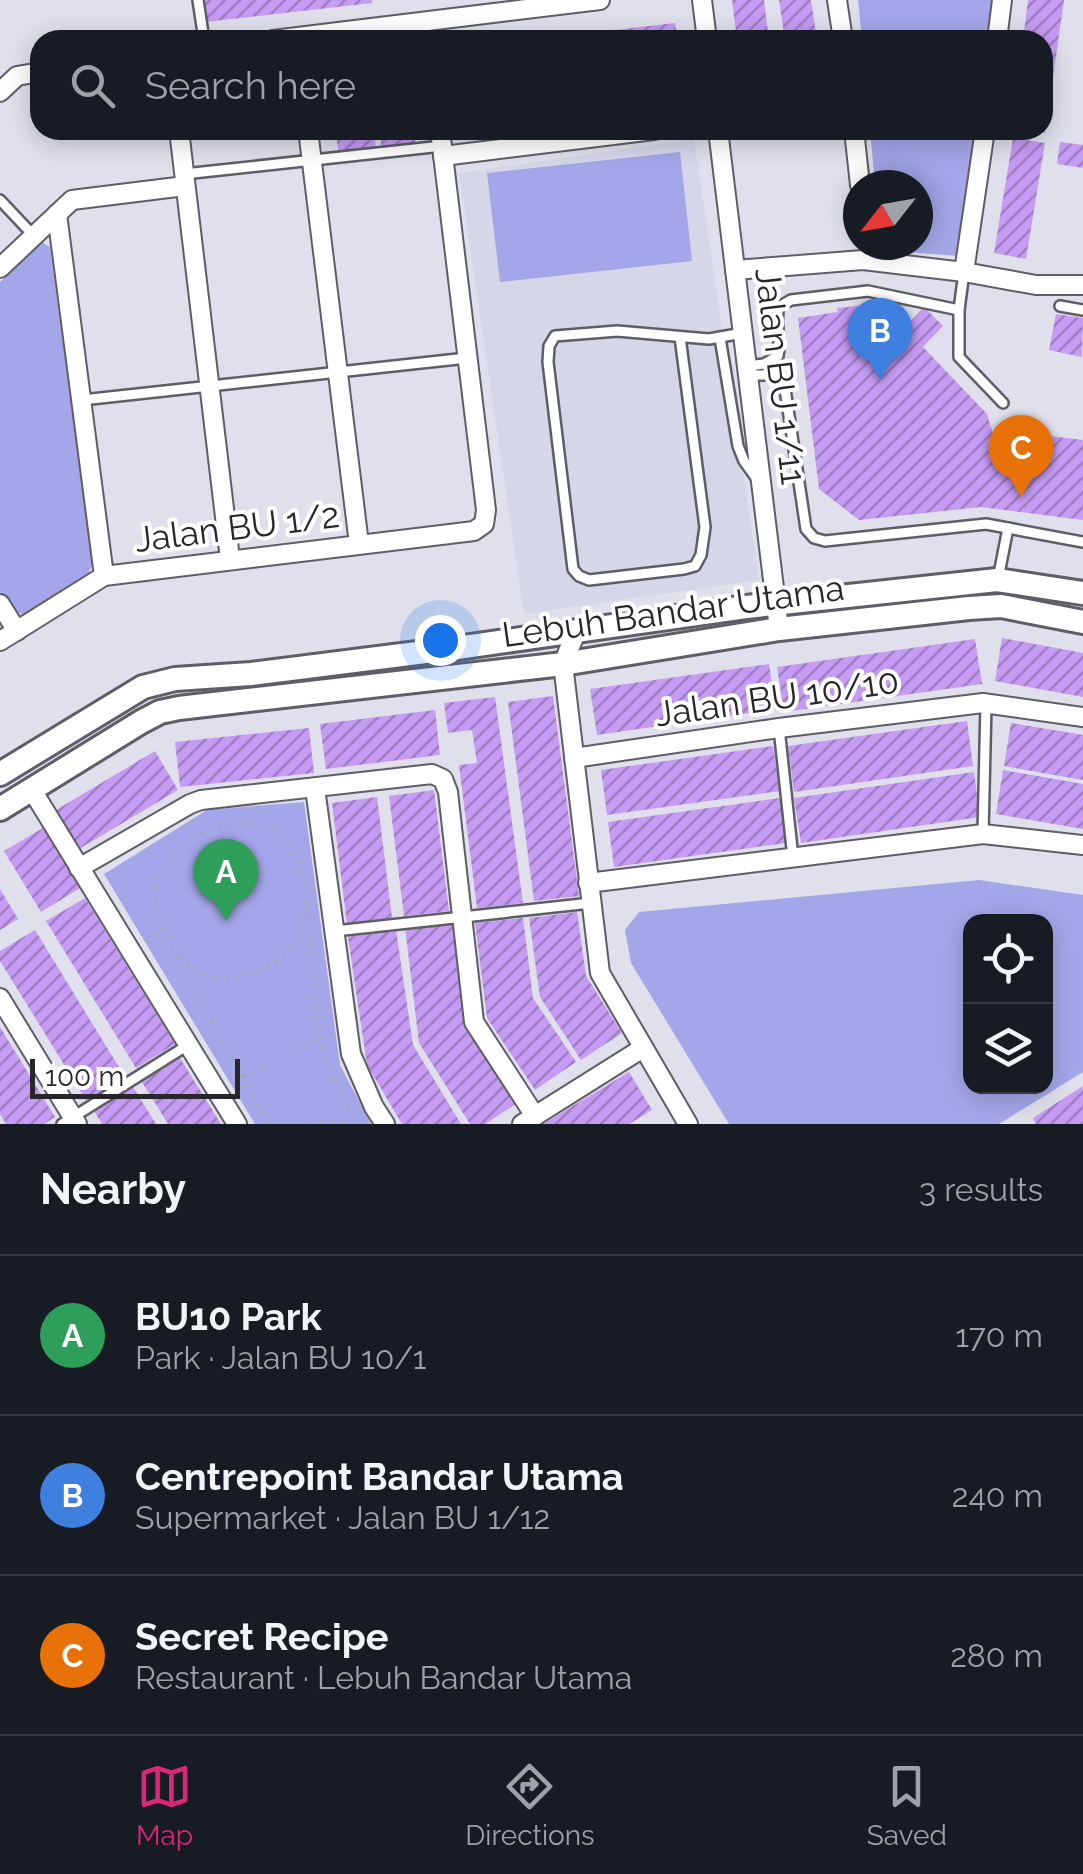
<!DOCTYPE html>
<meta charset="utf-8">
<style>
:root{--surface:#171b24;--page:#20242c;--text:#f1f3f6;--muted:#9ea1a6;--line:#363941;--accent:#db2777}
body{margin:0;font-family:Raleway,sans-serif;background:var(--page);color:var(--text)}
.controls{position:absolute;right:30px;bottom:30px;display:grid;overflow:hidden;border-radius:20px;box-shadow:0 5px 25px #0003}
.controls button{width:90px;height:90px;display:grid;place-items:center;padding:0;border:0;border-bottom:2px solid var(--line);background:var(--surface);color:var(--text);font:50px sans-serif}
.compass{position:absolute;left:843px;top:170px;width:90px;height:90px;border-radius:50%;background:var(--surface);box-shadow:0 5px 25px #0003;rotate:239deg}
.scale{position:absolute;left:30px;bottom:25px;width:210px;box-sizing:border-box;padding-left:10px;border:5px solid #27272b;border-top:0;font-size:28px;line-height:35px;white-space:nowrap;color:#27272b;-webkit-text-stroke:8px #fff;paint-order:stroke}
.you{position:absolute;left:440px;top:640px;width:35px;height:35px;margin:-25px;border:8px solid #fff;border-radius:50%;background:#1a73e8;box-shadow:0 0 0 15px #1a73e833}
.badge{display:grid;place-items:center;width:65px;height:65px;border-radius:50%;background:var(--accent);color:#fff;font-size:32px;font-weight:700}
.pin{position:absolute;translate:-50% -82px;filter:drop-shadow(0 2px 5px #0008)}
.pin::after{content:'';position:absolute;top:52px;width:35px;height:30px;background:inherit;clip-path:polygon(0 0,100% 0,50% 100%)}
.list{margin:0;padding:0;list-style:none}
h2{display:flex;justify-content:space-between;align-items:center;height:130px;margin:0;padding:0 40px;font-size:42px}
h2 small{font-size:32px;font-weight:400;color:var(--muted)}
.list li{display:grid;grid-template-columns:65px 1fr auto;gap:30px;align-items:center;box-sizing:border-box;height:160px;padding:0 40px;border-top:2px solid var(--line)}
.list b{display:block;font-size:38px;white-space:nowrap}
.list p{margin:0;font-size:32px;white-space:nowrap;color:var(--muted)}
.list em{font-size:32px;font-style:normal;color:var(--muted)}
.icon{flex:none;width:55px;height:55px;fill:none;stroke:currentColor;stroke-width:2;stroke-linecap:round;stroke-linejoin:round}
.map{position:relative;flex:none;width:1083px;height:1124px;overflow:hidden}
.search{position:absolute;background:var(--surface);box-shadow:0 5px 25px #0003;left:30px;right:30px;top:30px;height:110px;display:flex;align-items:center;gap:25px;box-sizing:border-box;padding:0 35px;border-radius:30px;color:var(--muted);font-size:38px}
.sheet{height:610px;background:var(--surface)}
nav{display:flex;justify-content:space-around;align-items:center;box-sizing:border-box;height:140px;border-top:2px solid var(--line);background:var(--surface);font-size:28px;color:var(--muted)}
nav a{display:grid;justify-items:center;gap:5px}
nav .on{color:var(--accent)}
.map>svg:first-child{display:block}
.built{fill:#d5d6e8}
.park{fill:#a5a6e9;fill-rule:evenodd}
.building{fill:url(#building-hatch)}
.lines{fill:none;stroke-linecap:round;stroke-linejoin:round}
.lane-casing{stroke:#5e5e67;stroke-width:14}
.street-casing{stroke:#5e5e67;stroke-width:22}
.secondary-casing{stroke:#5e5e67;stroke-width:28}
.path{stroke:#a4a5ae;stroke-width:2.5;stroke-dasharray:2.5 8;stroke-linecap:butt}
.lane{stroke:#fff;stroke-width:9}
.street{stroke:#fff;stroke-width:18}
.secondary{stroke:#fff;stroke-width:22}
.labels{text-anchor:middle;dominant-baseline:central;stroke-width:8;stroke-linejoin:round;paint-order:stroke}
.street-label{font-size:35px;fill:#27272b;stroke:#fff}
</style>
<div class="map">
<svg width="1083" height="1124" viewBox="0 0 1083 1124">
<defs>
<pattern id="building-hatch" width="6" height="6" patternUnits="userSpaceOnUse" patternTransform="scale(2.5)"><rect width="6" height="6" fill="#c59bf3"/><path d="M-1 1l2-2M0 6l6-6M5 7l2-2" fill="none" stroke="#a07ec5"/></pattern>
</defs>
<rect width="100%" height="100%" fill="#dfe0eb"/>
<polygon class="built" points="694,139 759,580 524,614 459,173"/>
<g class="park">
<polygon points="858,0 992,0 986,40 862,40"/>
<polygon points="870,130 975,130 959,256 881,250 881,245 918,245 918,185 875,185"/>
<polygon points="680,152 692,261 500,282 487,173"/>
<polygon points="41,242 50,247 93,564 87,576 30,615 13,612 0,592 0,282"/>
<polygon points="304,802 340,1065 371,1124 255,1124 104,874 207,810"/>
<path d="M979,880l104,15v177l-84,52h-270l-98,-161 -6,-33 14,-18zM970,922h76v164h-76z"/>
</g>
<g class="building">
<polygon points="203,0 372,0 372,3 206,22"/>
<polygon points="732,0 764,0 769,40 737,40"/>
<polygon points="779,0 811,0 817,40 785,40"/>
<polygon points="1028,0 1064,0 1045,133 1043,133 1043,40 1023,40"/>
<polygon points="675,23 678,40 545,40 545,38"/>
<polygon points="335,130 374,130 376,150 339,155"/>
<polygon points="379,130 413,130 416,145 382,150"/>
<polygon points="1013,138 1045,143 1026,259 994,253"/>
<polygon points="1060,142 1083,145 1083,168 1057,164"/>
<polygon points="877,304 904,328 924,307 943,326 923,347 987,414 993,434 1009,435 1009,431 1083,440 1083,520 981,507 859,520 819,489 798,318 838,312 837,308"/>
<polygon points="1056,314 1083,318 1082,357 1049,350"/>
<polygon points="1002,638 1083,653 1083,697 995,681"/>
<polygon points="975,639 982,684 784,712 777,667"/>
<polygon points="769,664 776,709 597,735 590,689"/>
<polygon points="553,696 579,896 534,901 508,702"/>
<polygon points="495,697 523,903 477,908 459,765 477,763 472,730 448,733 444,703"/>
<polygon points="435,710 440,755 326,769 320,724"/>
<polygon points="967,721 973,766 794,792 788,746"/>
<polygon points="1011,723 1083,735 1083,780 1004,766"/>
<polygon points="309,728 314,773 180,787 175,742"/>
<polygon points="773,746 780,791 607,815 601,770"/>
<polygon points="155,751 178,790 79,849 56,810"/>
<polygon points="1003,770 1083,784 1083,829 996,814"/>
<polygon points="974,772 980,817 801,843 794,798"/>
<polygon points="434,790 449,911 404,916 389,796"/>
<polygon points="377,797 392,918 347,924 332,803"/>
<polygon points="780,798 786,843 614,867 608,822"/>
<polygon points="43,828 80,888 41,912 4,851"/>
<polygon points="0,889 18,919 0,930"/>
<polygon points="85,898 175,1044 136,1068 46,921"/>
<polygon points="577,912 586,976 622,1033 581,1060 540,997 529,918"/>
<polygon points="523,918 533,998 576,1062 535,1090 487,1018 475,923"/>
<polygon points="453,922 465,1023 516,1104 485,1124 470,1124 419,1043 405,927"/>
<polygon points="35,930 125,1077 86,1100 0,961 0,951"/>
<polygon points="396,930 413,1045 461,1124 402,1124 367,1065 348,937"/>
<polygon points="0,1027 55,1117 44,1124 6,1124 0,1114"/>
<polygon points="180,1058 221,1124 168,1124 142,1082"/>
<polygon points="629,1072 652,1110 629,1124 543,1124"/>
<polygon points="1083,1086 1083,1124 1036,1124 1033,1118"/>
<polygon points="133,1087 156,1124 102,1124 94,1111"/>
</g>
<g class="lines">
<defs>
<g id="lane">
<polyline points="198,0 204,40"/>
<polyline points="184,174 442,146"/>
<polyline points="0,200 34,236"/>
<polyline points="1060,306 1083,310"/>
<polyline points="959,310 959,357 1003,403"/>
<polyline points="680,337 705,527 701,555 695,566 684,569 589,580 579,576 573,569 548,362 549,346 555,336 617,331 709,339 743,333"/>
<polyline points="720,338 738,446 744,461 757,479"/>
<path d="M747,366l17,-2 14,-8c4,-17 -4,-33 1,-49l12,-7 77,-9 91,19 5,-38"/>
<polyline points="748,375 775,375 781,381 785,389 806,529 814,538 825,541 986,524 1083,542"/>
<polyline points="82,400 467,358"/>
<polyline points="998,579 1008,528"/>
<polyline points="779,728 793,858"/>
<polyline points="983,834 986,704"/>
<polyline points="335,931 591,903"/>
<polyline points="62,1124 188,1045"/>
</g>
<g id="street">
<polyline points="702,0 707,40"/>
<polyline points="837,0 843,40"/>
<polyline points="273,40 600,0"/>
<polyline points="997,40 1002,0"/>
<polyline points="0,92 17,76 40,72"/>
<polyline points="179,130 230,559"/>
<polyline points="308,130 359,544"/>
<polyline points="718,130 779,629"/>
<polyline points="854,130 860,185"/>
<polyline points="443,156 654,130"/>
<polyline points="57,214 104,576"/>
<polyline points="0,268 72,200 185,186"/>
<polyline points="735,270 863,260 964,272 1036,285 1083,285"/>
<polyline points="964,272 985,130"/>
<polyline points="0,604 17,631"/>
<polyline points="576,632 563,664 600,973 688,1124"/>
<polyline points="0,641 104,576 474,531 484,524 486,510 440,130"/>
<polyline points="574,758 779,728 983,703 1083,717"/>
<polyline points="315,788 351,1054 374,1107 385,1124"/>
<polyline points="32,790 237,1124"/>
<polyline points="79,868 190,804 201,800 432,774 443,779 448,792 474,1022 535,1116"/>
<polyline points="588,883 983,834 1083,845"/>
<polyline points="0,998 77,1124"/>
<polyline points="522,1124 643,1048"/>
</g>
<g id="secondary">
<polyline points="0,774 143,687 175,679 251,674 457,648 746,607 997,580 1083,593"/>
<polyline points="0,809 141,722 160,712 179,708 563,664 779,629 969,608 1001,606 1083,622"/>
</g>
</defs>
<use href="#lane" class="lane-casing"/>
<use href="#street" class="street-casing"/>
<use href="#secondary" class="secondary-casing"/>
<g class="path">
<polyline points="147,942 162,933"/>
<path d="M180,957c5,5 12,12 19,15 29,15 69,2 89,-22 10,-13 15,-29 18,-45"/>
<polyline points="296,1049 320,1038"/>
<polyline points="243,1077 270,1063"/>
<path d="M268,1124l-105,-191c-7,-25 -12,-52 5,-74 29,-41 105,-52 129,-1 13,27 11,62 14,91 4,42 5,89 22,128 7,16 17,32 26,47"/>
<path d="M310,1124c13,-6 26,-5 39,0"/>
</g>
<use href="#lane" class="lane"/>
<use href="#street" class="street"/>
<use href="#secondary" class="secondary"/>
</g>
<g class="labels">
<g class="street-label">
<text transform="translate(781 376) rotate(83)">Jalan BU 1/11</text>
<text transform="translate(237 527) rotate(-7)">Jalan BU 1/2</text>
<text transform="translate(673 611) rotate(-8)">Lebuh Bandar Utama</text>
<text transform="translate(777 697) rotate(-8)">Jalan BU 10/10</text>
</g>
</g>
</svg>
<div class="controls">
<button><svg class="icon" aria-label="locate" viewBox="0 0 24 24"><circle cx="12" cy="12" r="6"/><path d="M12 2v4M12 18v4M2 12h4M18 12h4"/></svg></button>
<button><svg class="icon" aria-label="layers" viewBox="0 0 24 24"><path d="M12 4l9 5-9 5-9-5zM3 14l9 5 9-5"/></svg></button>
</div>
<svg class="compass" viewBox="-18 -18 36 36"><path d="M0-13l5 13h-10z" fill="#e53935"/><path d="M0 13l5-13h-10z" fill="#9ea1a6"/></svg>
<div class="scale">100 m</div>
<div class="you"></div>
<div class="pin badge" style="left:226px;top:921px;background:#2e9e5b">A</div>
<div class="pin badge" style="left:880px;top:380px;background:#3f7fe0">B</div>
<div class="pin badge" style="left:1021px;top:497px;background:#e8710a">C</div>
<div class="search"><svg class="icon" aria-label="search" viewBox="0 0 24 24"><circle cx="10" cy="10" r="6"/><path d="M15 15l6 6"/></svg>Search here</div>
</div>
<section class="sheet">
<h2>Nearby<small>3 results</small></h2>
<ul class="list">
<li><span class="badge" style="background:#2e9e5b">A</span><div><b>BU10 Park</b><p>Park · Jalan BU 10/1</p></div><em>170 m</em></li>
<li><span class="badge" style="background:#3f7fe0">B</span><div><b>Centrepoint Bandar Utama</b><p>Supermarket · Jalan BU 1/12</p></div><em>240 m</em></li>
<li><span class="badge" style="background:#e8710a">C</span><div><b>Secret Recipe</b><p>Restaurant · Lebuh Bandar Utama</p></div><em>280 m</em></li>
</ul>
</section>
<nav>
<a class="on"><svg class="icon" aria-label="map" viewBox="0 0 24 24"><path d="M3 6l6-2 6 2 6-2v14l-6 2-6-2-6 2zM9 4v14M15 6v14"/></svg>Map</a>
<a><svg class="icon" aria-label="directions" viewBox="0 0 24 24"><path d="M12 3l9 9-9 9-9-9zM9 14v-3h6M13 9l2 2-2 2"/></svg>Directions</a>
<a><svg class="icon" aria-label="saved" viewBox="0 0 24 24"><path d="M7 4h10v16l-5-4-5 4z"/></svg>Saved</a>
</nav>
